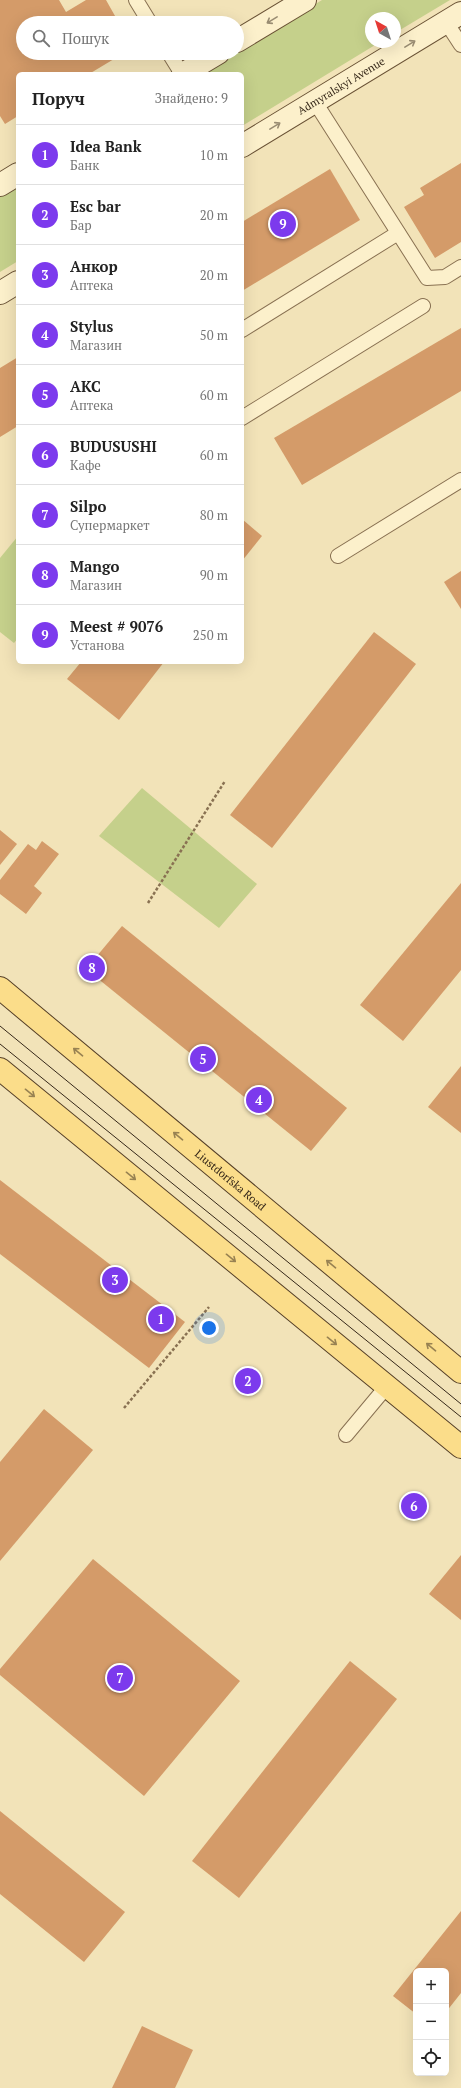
<!DOCTYPE html>
<html lang="uk">
<meta charset="utf-8">
<style>
:root{--surface:#fff;--page:#f2f2f2;--text:#222;--muted:#767676;--line:#e0e0e0;--accent:#7c3aed}
body{margin:0;font-family:"PT Serif",serif;background:var(--page);color:var(--text)}
.controls{position:absolute;right:12px;bottom:12px;display:grid;overflow:hidden;border-radius:6px;box-shadow:0 4px 16px #0002}
.controls button{width:36px;height:36px;display:grid;place-items:center;padding:0;border:0;border-bottom:1px solid var(--line);background:var(--surface);color:var(--text);font:20px sans-serif}
.compass{position:absolute;left:365px;top:12px;width:36px;height:36px;border-radius:50%;background:var(--surface);box-shadow:0 4px 16px #0002;rotate:321deg}
.you{position:absolute;left:209px;top:1328px;width:14px;height:14px;margin:-10px;border:3px solid #fff;border-radius:50%;background:#1a73e8;box-shadow:0 0 0 6px #1a73e833}
.badge{display:grid;place-items:center;width:26px;height:26px;border-radius:50%;background:var(--accent);color:#fff;font-size:13px;font-weight:700}
.pin{position:absolute;translate:-50% -50%;border:2px solid #fff;box-shadow:0 1px 4px #0006}
.list{margin:0;padding:0;list-style:none}
h2{display:flex;justify-content:space-between;align-items:center;height:52px;margin:0;padding:0 16px;font-size:17px}
h2 small{font-size:13px;font-weight:400;color:var(--muted)}
.list li{display:grid;grid-template-columns:26px 1fr auto;gap:12px;align-items:center;box-sizing:border-box;height:60px;padding:0 16px;border-top:1px solid var(--line)}
.list b{display:block;font-size:15px;white-space:nowrap}
.list p{margin:0;font-size:13px;white-space:nowrap;color:var(--muted)}
.list em{font-size:13px;font-style:normal;color:var(--muted)}
.icon{flex:none;width:22px;height:22px;fill:none;stroke:currentColor;stroke-width:2;stroke-linecap:round;stroke-linejoin:round}
.map{position:relative;flex:none;width:461px;height:2088px;overflow:hidden}
.search{position:absolute;background:var(--surface);box-shadow:0 4px 16px #0002;left:16px;top:16px;width:228px;height:44px;display:flex;align-items:center;gap:10px;box-sizing:border-box;padding:0 14px;border-radius:22px;color:var(--muted);font-size:15px}
.panel{position:absolute;background:var(--surface);box-shadow:0 4px 16px #0002;left:16px;top:72px;width:228px;height:592px;border-radius:6px}
.map>svg:first-child{display:block}
.green{fill:#c5d08b}
.building{fill:#d49b69}
.lines{fill:none;stroke-linecap:round;stroke-linejoin:round}
.lane-casing{stroke:#897152;stroke-width:16}
.secondary-casing{stroke:#6a5235;stroke-width:24}
.primary-casing{stroke:#553f27;stroke-width:24}
.path{stroke:#897152;stroke-width:2.5;stroke-dasharray:3 2;stroke-linecap:butt}
.lane{stroke:#fcf0cb;stroke-width:14}
.secondary{stroke:#fcf0cb;stroke-width:22}
.primary{stroke:#fbdd8a;stroke-width:22}
.tram{stroke:#362819;stroke-width:1}
.oneway{stroke:#998c72}
.oneway2{stroke:#988252}
.labels{text-anchor:middle;dominant-baseline:central;stroke-width:3;stroke-linejoin:round;paint-order:stroke}
.street-label{font-size:11px;fill:#362819;stroke:#f9edc8}
</style>
<div class="map">
<svg width="461" height="2088" viewBox="0 0 461 2088">
<rect width="100%" height="100%" fill="#f2e3b8"/>
<g class="green">
<polygon points="322,0 450,0 395,33 395,18 371,18 371,42 380,42 242,126 242,74 200,74"/>
<polygon points="18,185 18,261 0,272 0,196"/>
<polygon points="18,536 18,638 14,643 0,632 0,558"/>
<polygon points="142,788 257,884 219,928 99,836"/>
</g>
<g class="building">
<polygon points="0,0 59,0 66,12 86,0 106,0 119,23 23,23 23,53 124,53 89,74 18,74 18,116 5,124 0,116"/>
<polygon points="461,163 461,242 435,258 404,207 424,195 420,188"/>
<polygon points="330,169 360,220 242,291 242,222"/>
<polygon points="461,328 461,391 302,485 274,438"/>
<polygon points="18,357 18,426 0,437 0,368"/>
<polygon points="242,519 262,536 242,561"/>
<polygon points="461,571 461,609 444,582"/>
<polygon points="374,632 416,664 272,848 230,815"/>
<polygon points="81,662 164,662 119,720 67,679"/>
<polygon points="0,830 17,844 0,865"/>
<polygon points="42,841 59,854 34,886 42,893 26,914 0,894 0,880 28,844 36,850"/>
<polygon points="461,883 461,970 403,1041 360,1005"/>
<polygon points="122,926 347,1108 311,1151 86,969"/>
<polygon points="461,1066 461,1133 428,1107"/>
<polygon points="0,1180 185,1322 149,1368 0,1254"/>
<polygon points="44,1409 93,1450 0,1561 0,1462"/>
<polygon points="461,1555 461,1620 429,1594"/>
<polygon points="93,1559 240,1681 144,1796 0,1675 0,1669"/>
<polygon points="350,1661 397,1699 239,1898 192,1861"/>
<polygon points="0,1811 125,1912 84,1962 0,1894"/>
<polygon points="461,1911 461,1993 446,2012 446,1971 416,1971 416,2014 393,1996"/>
<polygon points="142,2026 193,2050 175,2088 112,2088"/>
</g>
<g class="lines">
<defs>
<g id="lane">
<polyline points="136,0 150,23"/>
<polyline points="446,22 461,45"/>
<polyline points="169,53 182,74"/>
<polyline points="315,102 427,278 445,277 461,267"/>
<polyline points="242,330 398,233"/>
<polyline points="242,418 423,306"/>
<polyline points="338,556 461,480"/>
<polyline points="346,1435 387,1386"/>
</g>
<g id="secondary">
<polyline points="237,41 305,0"/>
<polyline points="183,74 218,53"/>
<path id="s1" d="M242,146l219,-133"/>
<polyline points="0,185 18,174"/>
<polyline points="0,293 18,282"/>
</g>
<g id="primary">
<path id="s2" d="M0,988l461,384"/>
<polyline points="0,1069 461,1447"/>
</g>
</defs>
<use href="#lane" class="lane-casing"/>
<use href="#secondary" class="secondary-casing"/>
<use href="#primary" class="primary-casing"/>
<g class="path">
<polyline points="148,903 225,781"/>
<polyline points="124,1408 209,1307"/>
</g>
<use href="#lane" class="lane"/>
<use href="#secondary" class="secondary"/>
<use href="#primary" class="primary"/>
<g class="tram">
<polyline points="0,1026 461,1404"/>
<polyline points="0,1044 461,1417"/>
</g>
</g>
<defs><path id="oneway-shaft" d="M-6 0H5M1.5-3L5.5 0L1.5 3" fill="none" stroke-width="1.6" stroke-linecap="round" stroke-linejoin="round"/></defs>
<g class="oneway">
<use href="#oneway-shaft" transform="translate(272 20) rotate(149)"/>
<use href="#oneway-shaft" transform="translate(410 44) rotate(-31)"/>
<use href="#oneway-shaft" transform="translate(275 126) rotate(-31)"/>
</g>
<g class="oneway2">
<use href="#oneway-shaft" transform="translate(78 1052) rotate(-140)"/>
<use href="#oneway-shaft" transform="translate(30 1093) rotate(39)"/>
<use href="#oneway-shaft" transform="translate(178 1136) rotate(-140)"/>
<use href="#oneway-shaft" transform="translate(131 1176) rotate(39)"/>
<use href="#oneway-shaft" transform="translate(231 1258) rotate(39)"/>
<use href="#oneway-shaft" transform="translate(331 1264) rotate(-140)"/>
<use href="#oneway-shaft" transform="translate(332 1341) rotate(39)"/>
<use href="#oneway-shaft" transform="translate(431 1347) rotate(-140)"/>
</g>
<g class="labels">
<g class="street-label">
<text stroke="none"><textPath href="#s1" startOffset="116">Admyralskyi Avenue</textPath></text>
<text stroke="none"><textPath href="#s2" startOffset="300">Liustdorfska Road</textPath></text>
</g>
</g>
</svg>
<div class="controls">
<button>+</button>
<button>−</button>
<button><svg class="icon" aria-label="locate" viewBox="0 0 24 24"><circle cx="12" cy="12" r="6"/><path d="M12 2v4M12 18v4M2 12h4M18 12h4"/></svg></button>
</div>
<svg class="compass" viewBox="-18 -18 36 36"><path d="M0-13l5 13h-10z" fill="#e53935"/><path d="M0 13l5-13h-10z" fill="#767676"/></svg>
<div class="you"></div>
<div class="pin badge" style="left:161px;top:1319px">1</div>
<div class="pin badge" style="left:248px;top:1381px">2</div>
<div class="pin badge" style="left:115px;top:1280px">3</div>
<div class="pin badge" style="left:259px;top:1100px">4</div>
<div class="pin badge" style="left:203px;top:1059px">5</div>
<div class="pin badge" style="left:414px;top:1506px">6</div>
<div class="pin badge" style="left:120px;top:1678px">7</div>
<div class="pin badge" style="left:92px;top:968px">8</div>
<div class="pin badge" style="left:283px;top:224px">9</div>
<div class="search"><svg class="icon" aria-label="search" viewBox="0 0 24 24"><circle cx="10" cy="10" r="6"/><path d="M15 15l6 6"/></svg>Пошук</div>
<section class="panel">
<h2>Поруч<small>Знайдено: 9</small></h2>
<ul class="list">
<li><span class="badge">1</span><div><b>Idea Bank</b><p>Банк</p></div><em>10 m</em></li>
<li><span class="badge">2</span><div><b>Esc bar</b><p>Бар</p></div><em>20 m</em></li>
<li><span class="badge">3</span><div><b>Анкор</b><p>Аптека</p></div><em>20 m</em></li>
<li><span class="badge">4</span><div><b>Stylus</b><p>Магазин</p></div><em>50 m</em></li>
<li><span class="badge">5</span><div><b>АКС</b><p>Аптека</p></div><em>60 m</em></li>
<li><span class="badge">6</span><div><b>BUDUSUSHI</b><p>Кафе</p></div><em>60 m</em></li>
<li><span class="badge">7</span><div><b>Silpo</b><p>Супермаркет</p></div><em>80 m</em></li>
<li><span class="badge">8</span><div><b>Mango</b><p>Магазин</p></div><em>90 m</em></li>
<li><span class="badge">9</span><div><b>Meest # 9076</b><p>Установа</p></div><em>250 m</em></li>
</ul>
</section>
</div>
